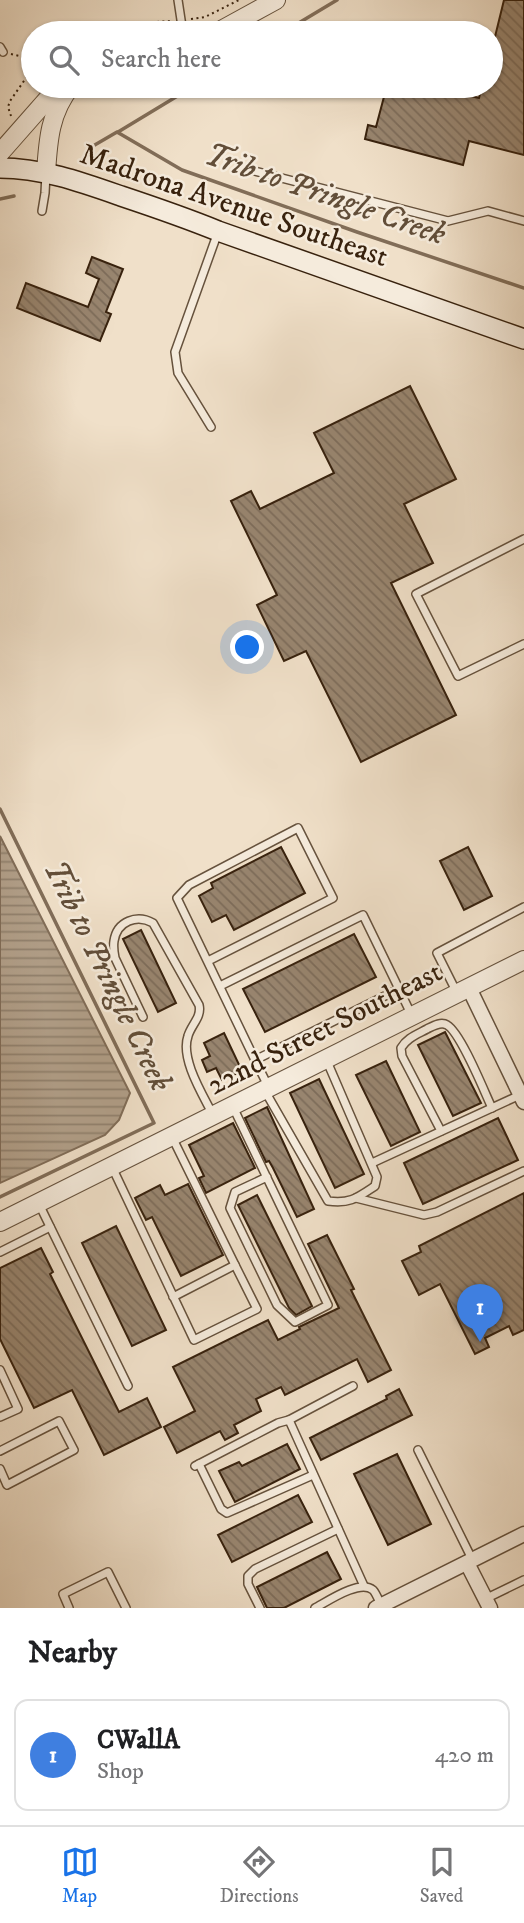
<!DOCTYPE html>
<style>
:root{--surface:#fff;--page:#f6f6f6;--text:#202124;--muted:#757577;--line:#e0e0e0;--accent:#1a73e8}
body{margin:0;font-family:"IM FELL DW Pica",serif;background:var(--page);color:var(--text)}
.you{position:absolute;left:248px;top:648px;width:24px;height:24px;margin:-18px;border:5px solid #fff;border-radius:50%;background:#1a73e8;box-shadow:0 0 0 10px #1a73e833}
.badge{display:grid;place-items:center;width:46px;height:46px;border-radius:50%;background:var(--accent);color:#fff;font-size:23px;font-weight:700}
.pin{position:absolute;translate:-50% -58px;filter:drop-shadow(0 2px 4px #0008)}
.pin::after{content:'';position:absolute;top:37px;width:24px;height:21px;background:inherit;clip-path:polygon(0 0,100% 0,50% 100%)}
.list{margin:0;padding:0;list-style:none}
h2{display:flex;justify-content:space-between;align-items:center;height:91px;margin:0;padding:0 28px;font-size:30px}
h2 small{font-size:23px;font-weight:400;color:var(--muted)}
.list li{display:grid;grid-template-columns:46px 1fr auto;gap:21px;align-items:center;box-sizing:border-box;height:112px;margin:0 14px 14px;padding:0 14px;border:2px solid var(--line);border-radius:14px}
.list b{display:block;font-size:26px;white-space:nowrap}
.list p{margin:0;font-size:23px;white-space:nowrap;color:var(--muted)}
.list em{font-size:23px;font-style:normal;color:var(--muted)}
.icon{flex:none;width:38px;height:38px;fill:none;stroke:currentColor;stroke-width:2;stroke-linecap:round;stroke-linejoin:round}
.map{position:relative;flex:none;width:524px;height:1608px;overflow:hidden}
.search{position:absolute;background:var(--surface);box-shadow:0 2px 5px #0004;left:21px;right:21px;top:21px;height:77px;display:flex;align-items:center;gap:18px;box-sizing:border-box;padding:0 24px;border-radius:38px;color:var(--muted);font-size:26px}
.sheet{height:217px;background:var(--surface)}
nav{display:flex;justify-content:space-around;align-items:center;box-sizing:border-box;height:98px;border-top:2px solid var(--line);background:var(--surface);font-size:19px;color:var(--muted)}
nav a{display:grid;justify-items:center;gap:4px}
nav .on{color:var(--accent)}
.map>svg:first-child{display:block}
.water{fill:url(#water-rules);stroke:#816d58;stroke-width:2}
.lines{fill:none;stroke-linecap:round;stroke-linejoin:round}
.stream{stroke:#816d58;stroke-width:3.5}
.building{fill:url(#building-back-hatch);stroke:#38220e;stroke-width:2}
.service-casing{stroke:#66523d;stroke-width:10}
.minor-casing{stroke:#66523d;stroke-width:17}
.tertiary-casing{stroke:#66523d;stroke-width:20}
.secondary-casing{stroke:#38220e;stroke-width:22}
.path{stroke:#38220e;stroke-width:2;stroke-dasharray:2 3.5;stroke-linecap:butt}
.service{stroke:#f5ebdc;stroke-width:7}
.minor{stroke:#f5ebdc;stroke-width:14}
.tertiary{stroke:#f5ebdc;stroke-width:18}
.secondary{stroke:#f5ebdc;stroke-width:19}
.labels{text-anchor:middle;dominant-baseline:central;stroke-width:5;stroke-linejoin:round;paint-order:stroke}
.street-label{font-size:30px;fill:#38220e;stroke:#f5ebdc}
.water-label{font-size:32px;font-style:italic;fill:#624e39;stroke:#f5ebdc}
</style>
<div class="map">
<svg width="524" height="1608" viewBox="0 0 524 1608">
<defs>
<pattern id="water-rules" width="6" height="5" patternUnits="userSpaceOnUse" patternTransform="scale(1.75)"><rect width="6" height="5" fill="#b19f89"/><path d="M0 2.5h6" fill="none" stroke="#91816e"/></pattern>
<pattern id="building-back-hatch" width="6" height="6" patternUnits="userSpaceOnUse" patternTransform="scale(1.75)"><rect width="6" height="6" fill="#98856f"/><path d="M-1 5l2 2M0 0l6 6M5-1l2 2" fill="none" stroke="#7d6c5a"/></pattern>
</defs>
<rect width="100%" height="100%" fill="#f0e0c9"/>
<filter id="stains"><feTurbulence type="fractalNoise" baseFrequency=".00286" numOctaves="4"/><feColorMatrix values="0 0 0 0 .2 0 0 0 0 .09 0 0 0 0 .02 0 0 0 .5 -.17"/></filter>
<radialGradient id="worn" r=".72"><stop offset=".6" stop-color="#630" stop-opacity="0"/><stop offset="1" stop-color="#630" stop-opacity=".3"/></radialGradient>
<polygon class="water" points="0,836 130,1093 119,1120 105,1135 0,1183"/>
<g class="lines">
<g class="stream">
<polyline points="282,33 337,0"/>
<polyline points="118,132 194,86"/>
<polyline points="93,146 117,132 182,170 357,232 524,288"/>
<polyline points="0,199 14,196"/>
<polyline points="0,809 154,1123 0,1197"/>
</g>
</g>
<g class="building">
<polygon points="504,0 524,0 524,155 469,141 463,165 365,139 368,125 376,127 385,93 387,94 389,86 433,86 479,98 482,86 491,86 491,53"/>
<polygon points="92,257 123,269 106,312 111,314 100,341 17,308 26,283 88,307 99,279 86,273"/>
<polygon points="410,386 456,479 404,504 433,563 391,583 456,715 361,762 306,651 284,661 257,605 277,595 231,501 251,491 260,509 334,473 314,433"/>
<polygon points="281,847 305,893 234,930 226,915 212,922 199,896 213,888 211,883"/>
<polygon points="468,847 492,896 464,910 440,861"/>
<polygon points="141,930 176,1003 158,1012 123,939"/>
<polygon points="354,934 376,977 265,1032 243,989"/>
<polygon points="445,1032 481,1103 453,1116 418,1045"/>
<polygon points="224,1033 242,1071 222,1080 216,1068 207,1072 202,1060 210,1056 204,1043"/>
<polygon points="386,1061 420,1132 391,1146 356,1075"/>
<polygon points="319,1079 364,1174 335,1188 290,1093"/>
<polygon points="267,1107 314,1209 297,1217 273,1168 269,1161 266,1162 245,1118"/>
<polygon points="498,1118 518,1160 423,1204 404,1163"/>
<polygon points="233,1123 255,1168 206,1193 199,1178 204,1176 189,1145"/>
<polygon points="188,1184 223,1255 181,1276 152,1217 146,1220 135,1198 160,1185 165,1195"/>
<polygon points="524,1193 524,1330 513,1335 509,1326 485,1338 489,1347 475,1354 440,1284 419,1295 402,1261 421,1252 419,1246"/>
<polygon points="257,1195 312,1306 296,1315 289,1308 238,1205"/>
<polygon points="116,1226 166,1330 132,1346 82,1243"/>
<polygon points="327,1235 354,1289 351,1290 391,1370 368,1382 357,1359 285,1395 281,1387 256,1399 261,1411 234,1425 238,1433 225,1440 220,1431 177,1453 164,1427 195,1411 173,1367 268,1320 278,1340 300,1329 299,1327 339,1308 308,1244"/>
<polygon points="41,1248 53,1272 50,1274 119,1412 147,1398 161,1427 104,1455 72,1390 34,1408 0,1339 0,1268"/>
<polygon points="399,1389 412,1415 321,1460 310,1438 387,1399 386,1396"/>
<polygon points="287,1444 300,1469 235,1502 219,1471 239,1462 242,1466"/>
<polygon points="397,1454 431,1524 388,1545 354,1474"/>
<polygon points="298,1495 312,1522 232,1562 218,1535"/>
<polygon points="327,1552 341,1579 284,1608 267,1608 257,1587"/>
</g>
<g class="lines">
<defs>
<g id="service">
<polyline points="178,0 183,33"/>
<polyline points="0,47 3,52"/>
<polyline points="243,168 448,221 488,211 524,221"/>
<polyline points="42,211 45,193 46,174"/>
<polyline points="211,427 178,373 175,352 218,232"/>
<polyline points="524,539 416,594 458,676 524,644"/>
<polyline points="208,961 333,898 298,828 189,885 177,898 255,1060"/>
<polyline points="220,986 363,915 399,989"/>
<polyline points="457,993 437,953 524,907"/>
<path d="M143,1017l-28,-59c-1,-5 -2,-11 -1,-17 3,-20 23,-27 39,-18l46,82c3,12 -8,20 -11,31 -8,23 15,59 25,79"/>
<polyline points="268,1086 255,1060 399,989 412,1016"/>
<path d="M265,1091l63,110c22,3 29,-3 47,-15l2,-9 -51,-118"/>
<path d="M233,1107c31,66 64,132 95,198l-33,17 -18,-17 -47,-97 5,-16 32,-15"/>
<path d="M441,1131l-39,-75 -1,-8c6,-10 15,-13 26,-19 6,-3 14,-8 20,-4 14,8 37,66 45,83"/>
<polyline points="172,1137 235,1265"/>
<polyline points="372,1163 520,1095"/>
<polyline points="112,1167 194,1340 257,1309 235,1265 173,1297"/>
<polyline points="356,1198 424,1215 437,1212 524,1171"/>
<polyline points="39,1204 128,1386"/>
<polyline points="0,1252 50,1227"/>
<polyline points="0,1370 18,1409 0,1417"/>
<polyline points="289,1420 353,1386"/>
<polyline points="418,1450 472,1559"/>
<polyline points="0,1451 59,1421 74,1450 7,1485 0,1469"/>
<polyline points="199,1464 221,1509 227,1513 313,1475"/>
<polyline points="195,1466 278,1423 289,1420 364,1586"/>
<polyline points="485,1599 524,1580"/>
<polyline points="69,1608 63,1594 108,1572 126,1608"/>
<polyline points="260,1608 248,1584 248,1576 255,1569 338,1529"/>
<path d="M315,1608c13,-7 45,-29 58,-18 3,3 6,11 8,15"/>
</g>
<g id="minor">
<polyline points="469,988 524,1102"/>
<polyline points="467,1563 490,1608"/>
<polyline points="376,1608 524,1534"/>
</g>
<g id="tertiary">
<polyline points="216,33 276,0"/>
<polyline points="0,153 59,86"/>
<path d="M46,173c2,-33 4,-61 25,-87"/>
<polyline points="0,1222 524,960"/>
</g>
<path id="secondary" d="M0,168c42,0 81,14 121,28 33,11 65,22 97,35l306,108"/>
</defs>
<use href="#service" class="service-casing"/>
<use href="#minor" class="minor-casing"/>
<use href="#tertiary" class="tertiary-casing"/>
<use href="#secondary" class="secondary-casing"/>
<g class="path">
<polyline points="191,19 205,17 239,0"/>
<polyline points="98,33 124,24 172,21"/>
<polyline points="11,54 24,57 31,62 33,68 10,101 8,107 11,116"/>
</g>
<use href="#service" class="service"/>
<use href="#minor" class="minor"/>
<use href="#tertiary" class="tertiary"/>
<use href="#secondary" class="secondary"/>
</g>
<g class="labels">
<g class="street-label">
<text transform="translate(234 206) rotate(19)">Madrona Avenue Southeast</text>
<text transform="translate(325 1029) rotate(-27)">22nd Street Southeast</text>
</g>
<g class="water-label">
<text transform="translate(325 195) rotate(19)">Trib to Pringle Creek</text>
<text transform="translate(107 976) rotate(64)">Trib to Pringle Creek</text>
</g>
</g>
<rect width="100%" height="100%" filter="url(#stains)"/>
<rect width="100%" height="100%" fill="url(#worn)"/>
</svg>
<div class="you"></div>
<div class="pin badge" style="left:480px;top:1342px;background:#3f7fe0">1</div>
<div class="search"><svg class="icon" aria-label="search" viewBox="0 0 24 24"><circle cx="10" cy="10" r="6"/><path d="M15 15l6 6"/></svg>Search here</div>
</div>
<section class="sheet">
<h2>Nearby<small></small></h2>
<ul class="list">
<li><span class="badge" style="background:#3f7fe0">1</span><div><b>CWallA</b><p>Shop</p></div><em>420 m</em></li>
</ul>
</section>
<nav>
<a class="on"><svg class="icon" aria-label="map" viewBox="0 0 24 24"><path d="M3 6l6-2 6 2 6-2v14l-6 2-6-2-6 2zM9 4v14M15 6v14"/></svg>Map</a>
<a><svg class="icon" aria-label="directions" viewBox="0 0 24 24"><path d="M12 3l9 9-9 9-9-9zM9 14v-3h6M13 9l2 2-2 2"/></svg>Directions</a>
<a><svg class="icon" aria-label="saved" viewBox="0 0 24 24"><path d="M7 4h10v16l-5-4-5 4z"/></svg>Saved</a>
</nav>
